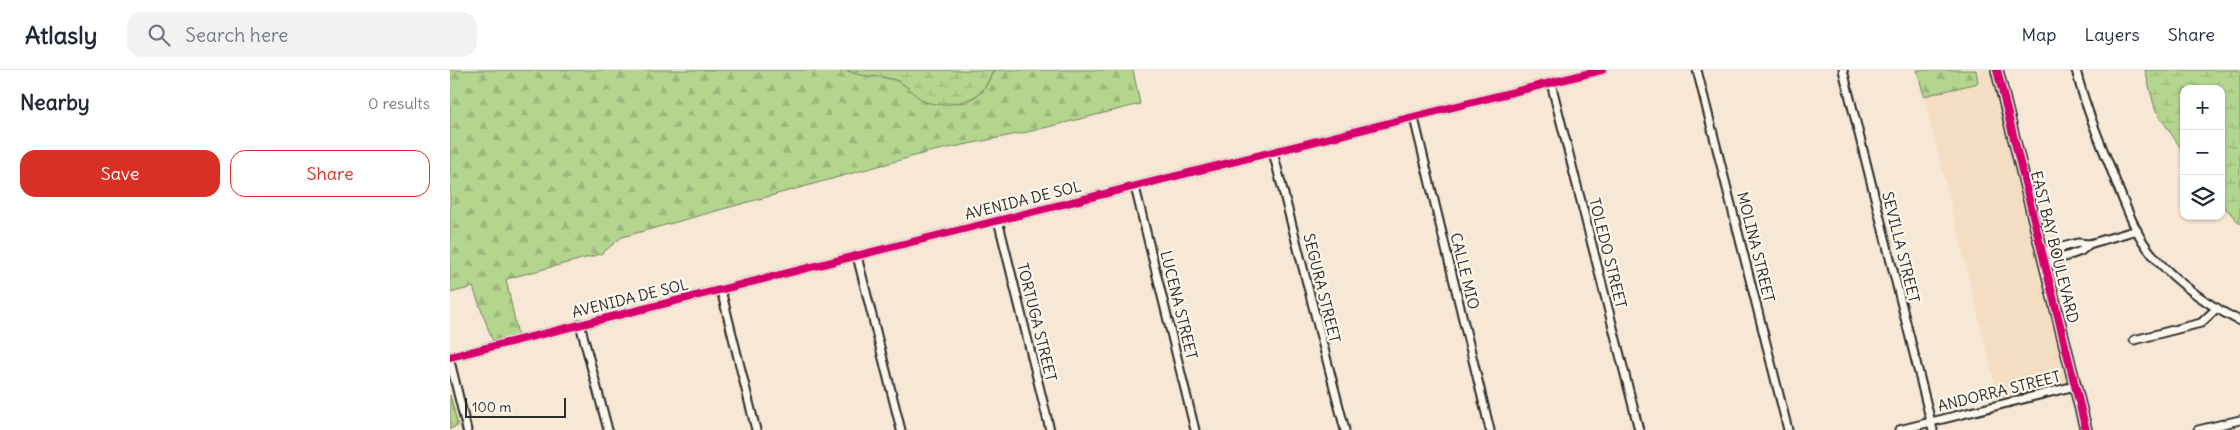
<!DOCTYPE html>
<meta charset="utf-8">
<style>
:root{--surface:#fff;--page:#f2f2f3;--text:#1f2937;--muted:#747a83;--line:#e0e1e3;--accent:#d93025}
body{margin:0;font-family:Delius,sans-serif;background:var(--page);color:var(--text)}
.controls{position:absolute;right:15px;top:15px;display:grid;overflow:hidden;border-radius:10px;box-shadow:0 1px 4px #0004}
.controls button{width:45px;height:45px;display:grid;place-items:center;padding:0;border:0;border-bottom:1px solid var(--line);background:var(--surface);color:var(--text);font:25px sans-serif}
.scale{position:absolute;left:15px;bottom:12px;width:101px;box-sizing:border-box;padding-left:5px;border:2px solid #2b2b2b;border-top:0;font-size:14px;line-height:18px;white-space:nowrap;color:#2b2b2b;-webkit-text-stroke:4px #fbf7ec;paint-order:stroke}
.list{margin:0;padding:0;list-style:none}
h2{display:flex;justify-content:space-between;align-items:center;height:65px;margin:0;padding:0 20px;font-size:21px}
h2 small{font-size:16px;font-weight:400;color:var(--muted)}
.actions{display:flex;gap:10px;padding:15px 20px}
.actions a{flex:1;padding:11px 0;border:1px solid var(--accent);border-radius:15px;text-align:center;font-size:18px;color:var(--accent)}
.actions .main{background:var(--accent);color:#fff}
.icon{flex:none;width:28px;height:28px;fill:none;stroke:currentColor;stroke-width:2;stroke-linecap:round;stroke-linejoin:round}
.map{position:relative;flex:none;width:1790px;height:360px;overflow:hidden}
header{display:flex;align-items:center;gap:30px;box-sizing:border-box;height:70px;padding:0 25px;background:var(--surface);border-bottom:1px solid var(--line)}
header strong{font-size:24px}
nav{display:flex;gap:28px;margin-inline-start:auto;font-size:18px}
.search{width:350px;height:45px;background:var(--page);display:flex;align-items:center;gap:12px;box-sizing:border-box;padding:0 18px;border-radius:15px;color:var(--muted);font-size:19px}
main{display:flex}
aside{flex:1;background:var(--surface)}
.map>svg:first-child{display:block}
.built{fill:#f3ddc3}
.forest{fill:url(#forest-firs);stroke:#70805c}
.wetland{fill:url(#wetland-marsh);stroke:#70805c}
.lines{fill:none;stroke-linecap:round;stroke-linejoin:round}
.street-casing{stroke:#2b2b2b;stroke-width:11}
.secondary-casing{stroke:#2b2b2b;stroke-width:14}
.street{stroke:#fbf7ec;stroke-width:7}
.secondary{stroke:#fbf7ec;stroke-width:10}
.cycleway-casing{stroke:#fbf7ec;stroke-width:11}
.cycleway{stroke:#d6006c;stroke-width:8}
.labels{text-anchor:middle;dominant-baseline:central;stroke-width:4.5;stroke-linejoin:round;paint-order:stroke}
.street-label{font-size:15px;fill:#2b2b2b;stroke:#fbf7ec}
</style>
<header>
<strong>Atlasly</strong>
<div class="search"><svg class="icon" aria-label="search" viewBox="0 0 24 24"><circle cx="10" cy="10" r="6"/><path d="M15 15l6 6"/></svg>Search here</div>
<nav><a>Map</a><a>Layers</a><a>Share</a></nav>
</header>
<main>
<aside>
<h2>Nearby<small>0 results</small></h2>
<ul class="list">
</ul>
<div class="actions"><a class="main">Save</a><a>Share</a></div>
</aside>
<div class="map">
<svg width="1790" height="360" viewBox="0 0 1790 360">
<defs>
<pattern id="forest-firs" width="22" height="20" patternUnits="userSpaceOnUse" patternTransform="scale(1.25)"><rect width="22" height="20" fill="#b4d58e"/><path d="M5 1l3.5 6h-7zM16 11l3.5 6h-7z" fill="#9bb77b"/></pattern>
<pattern id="wetland-marsh" width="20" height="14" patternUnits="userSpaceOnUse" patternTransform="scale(1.25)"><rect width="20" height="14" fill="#b4d58e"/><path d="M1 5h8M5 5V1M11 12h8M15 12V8" fill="none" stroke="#9bb77b"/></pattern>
</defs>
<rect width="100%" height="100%" fill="#f6e8d4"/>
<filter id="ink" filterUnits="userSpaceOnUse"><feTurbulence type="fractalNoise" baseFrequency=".02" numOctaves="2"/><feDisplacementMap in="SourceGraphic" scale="10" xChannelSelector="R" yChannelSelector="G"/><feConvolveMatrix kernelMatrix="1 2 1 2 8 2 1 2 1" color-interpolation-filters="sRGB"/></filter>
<g filter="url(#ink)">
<polygon class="built" points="1526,0 1543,0 1621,313 1549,331 1474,26 1528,13"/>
<g class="forest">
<polygon points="0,0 396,0 446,10 462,20 473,30 490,34 517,32 533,21 544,0 683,0 690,34 582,61 479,82 172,167 151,184 56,209 68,266 43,272 23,217 0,223"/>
<polygon points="1467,0 1526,0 1528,13 1474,26"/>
<polygon points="0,325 8,356 0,359"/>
</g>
<g class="wetland">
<path d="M396,0h148c-4,6 -7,15 -11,20 -10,13 -47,19 -61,10 -9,-6 -16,-16 -27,-20 -16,-5 -35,-2 -49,-10z"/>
<polygon points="1695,0 1790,0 1790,154 1771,133 1771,19 1734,19 1734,83 1705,39"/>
</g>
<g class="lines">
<defs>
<g id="street">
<polyline points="1247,0 1338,360"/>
<polyline points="1393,0 1483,360"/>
<path d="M1626,0c8,33 20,63 33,94 9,24 18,48 30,71 19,35 66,69 101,86"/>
<polyline points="1101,13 1189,360"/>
<polyline points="964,48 1040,360"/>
<polyline points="823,82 895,360"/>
<polyline points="685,117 745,360"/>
<polyline points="548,150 600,360"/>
<polyline points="1592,182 1628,173 1639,174 1687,160"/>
<polyline points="407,186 451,360"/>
<polyline points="1595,194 1631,181 1639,174"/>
<polyline points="271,220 306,360"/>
<polyline points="130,254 158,360"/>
<polyline points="1684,270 1751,253 1767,238"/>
<polyline points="0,287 1152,0"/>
<polyline points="0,291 17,360"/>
<polyline points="1449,360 1625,316"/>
<polyline points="1748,360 1790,350"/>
</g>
<polyline id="secondary" points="1547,0 1636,360"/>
</defs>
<use href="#street" class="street-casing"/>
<use href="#secondary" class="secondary-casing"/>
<use href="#street" class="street"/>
<use href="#secondary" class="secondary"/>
<defs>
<g id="cycleway">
<polyline points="1547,0 1636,360"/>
<polyline points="0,287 1152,0"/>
</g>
</defs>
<use href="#cycleway" class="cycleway-casing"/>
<use href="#cycleway" class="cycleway"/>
</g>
</g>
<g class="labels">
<g class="street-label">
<text transform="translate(573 130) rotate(-14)">AVENIDA DE SOL</text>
<text transform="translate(1306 177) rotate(76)">MOLINA STREET</text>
<text transform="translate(1451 177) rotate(76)">SEVILLA STREET</text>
<text transform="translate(1605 177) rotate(76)">EAST BAY BOULEVARD</text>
<text transform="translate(1158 183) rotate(76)">TOLEDO STREET</text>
<text transform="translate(1015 201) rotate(76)">CALLE MIO</text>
<text transform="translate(872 218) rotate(76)">SEGURA STREET</text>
<text transform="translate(180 228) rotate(-14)">AVENIDA DE SOL</text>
<text transform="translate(729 235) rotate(76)">LUCENA STREET</text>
<text transform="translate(587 252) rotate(76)">TORTUGA STREET</text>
<text transform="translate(1549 321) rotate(-14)">ANDORRA STREET</text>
</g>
</g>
</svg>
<div class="controls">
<button>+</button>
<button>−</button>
<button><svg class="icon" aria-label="layers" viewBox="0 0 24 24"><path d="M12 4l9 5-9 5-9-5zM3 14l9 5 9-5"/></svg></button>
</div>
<div class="scale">100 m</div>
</div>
</main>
